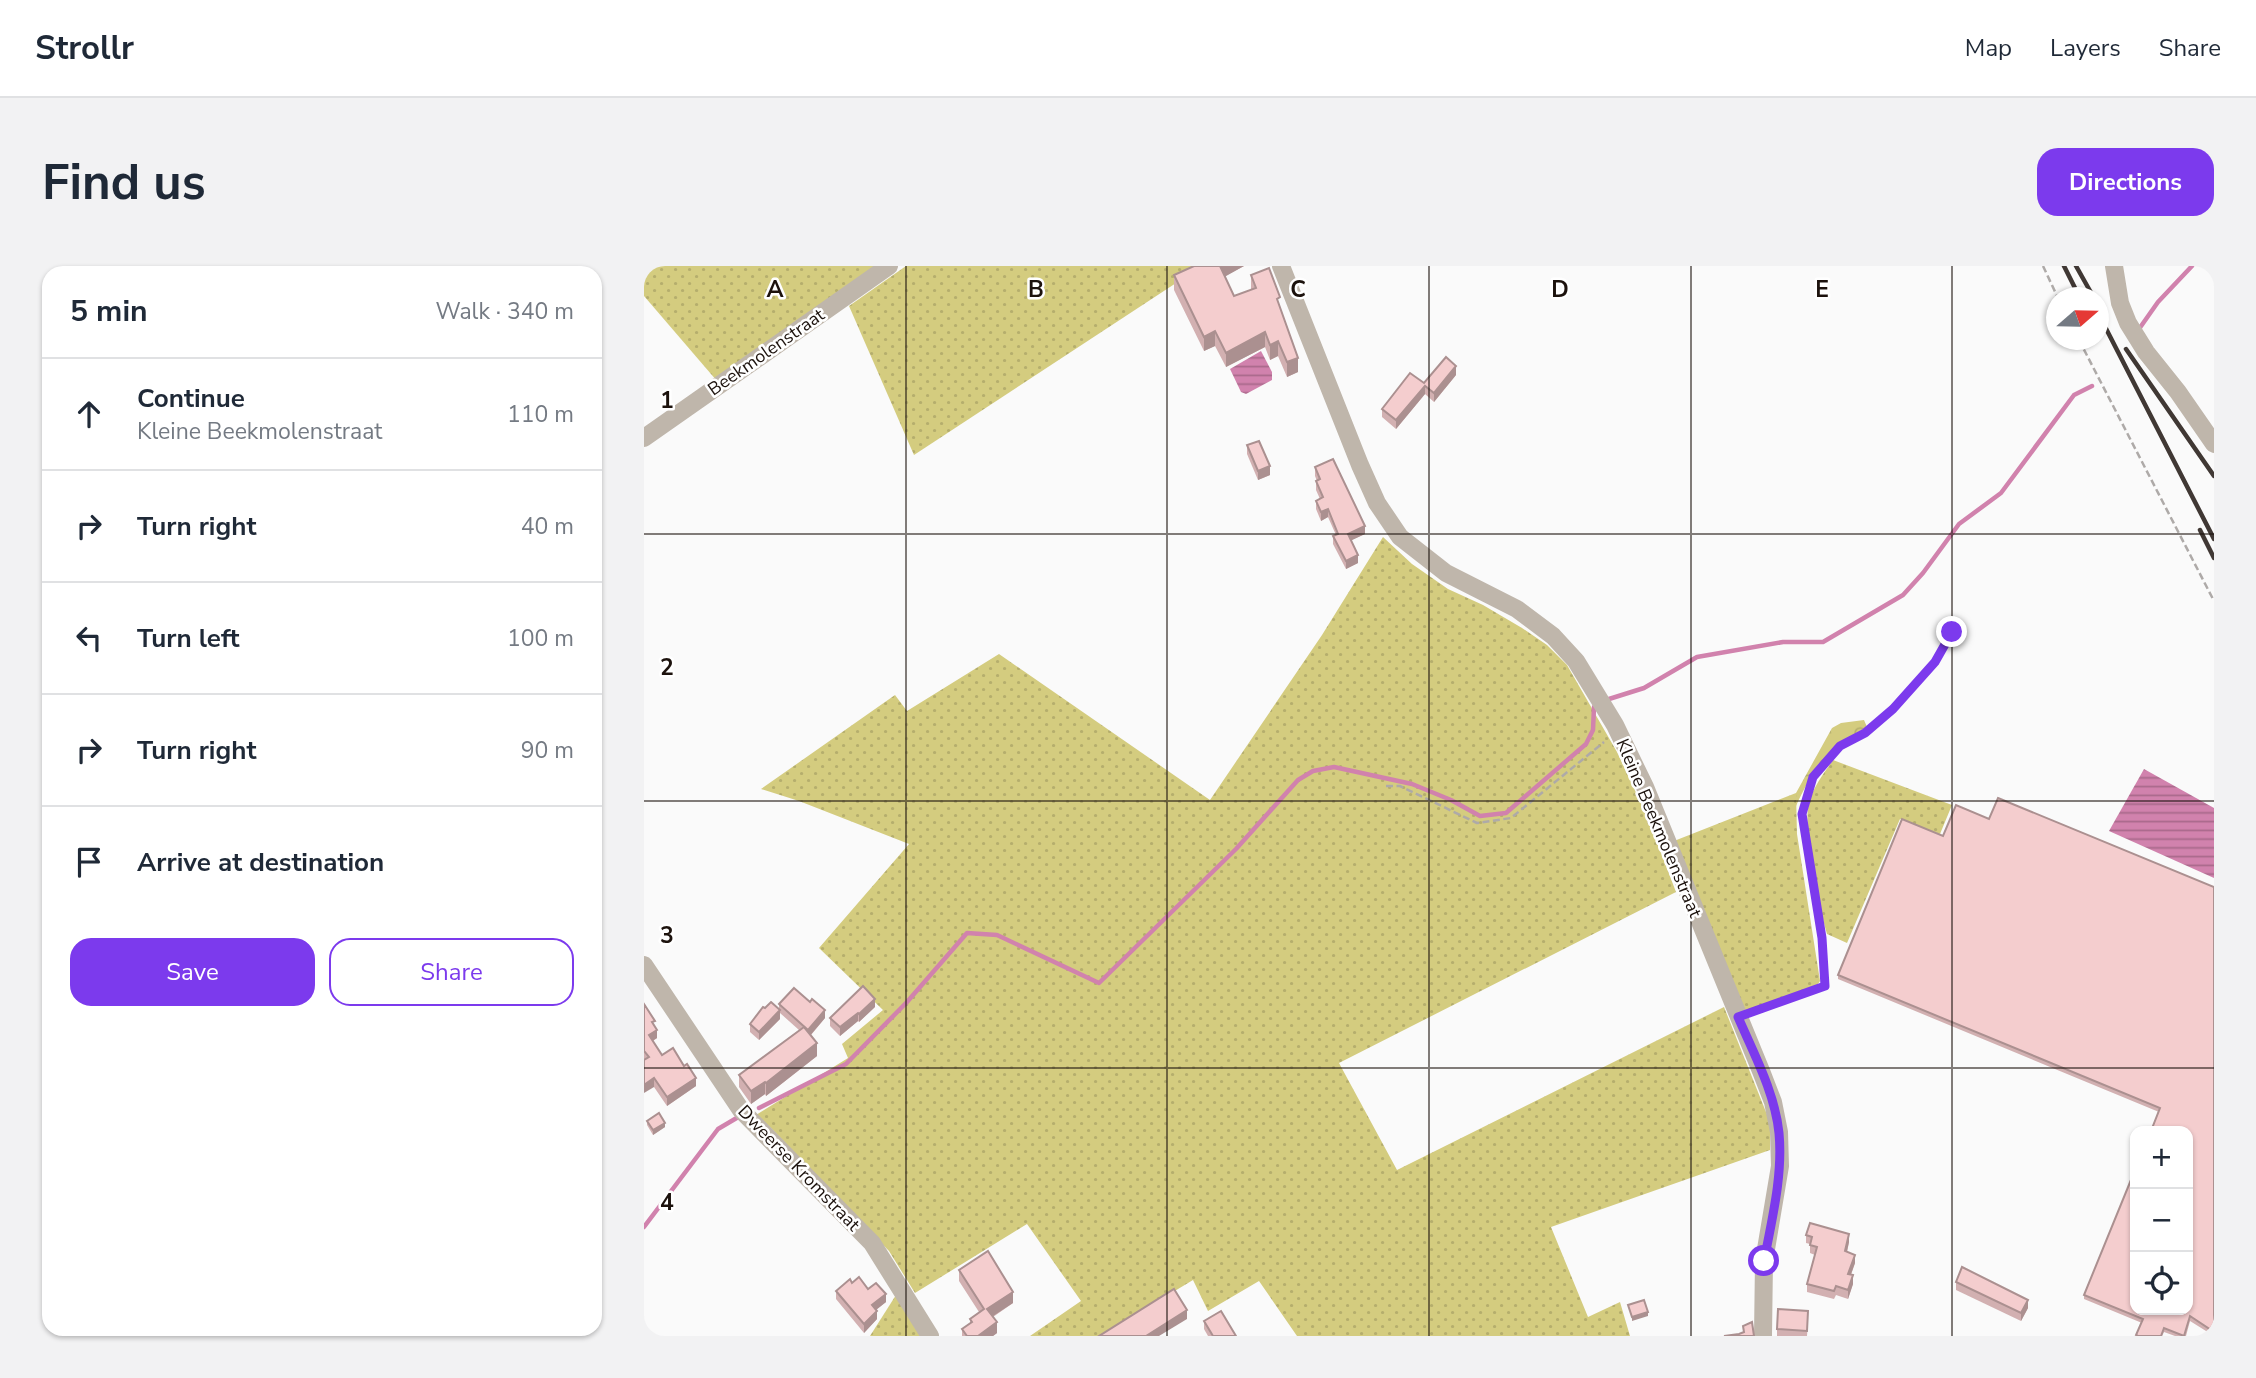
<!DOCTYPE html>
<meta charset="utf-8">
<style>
:root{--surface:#fff;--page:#f2f2f3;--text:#1f2937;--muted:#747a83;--line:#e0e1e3;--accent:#7c3aed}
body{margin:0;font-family:"Nunito Sans",sans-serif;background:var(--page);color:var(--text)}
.controls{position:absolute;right:21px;bottom:21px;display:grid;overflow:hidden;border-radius:14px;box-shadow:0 2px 5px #0004}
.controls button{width:63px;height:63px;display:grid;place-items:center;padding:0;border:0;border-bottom:2px solid var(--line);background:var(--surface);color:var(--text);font:35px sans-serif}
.compass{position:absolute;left:1402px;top:21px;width:63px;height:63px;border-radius:50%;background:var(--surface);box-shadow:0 2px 5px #0004;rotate:70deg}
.stop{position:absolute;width:21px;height:21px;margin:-16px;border:5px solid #7c3aed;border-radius:50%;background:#fff}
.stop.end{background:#7c3aed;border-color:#fff;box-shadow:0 2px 7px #0008}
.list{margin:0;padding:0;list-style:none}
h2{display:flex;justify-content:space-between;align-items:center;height:91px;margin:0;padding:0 28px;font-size:30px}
h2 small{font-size:23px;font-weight:400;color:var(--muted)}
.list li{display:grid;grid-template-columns:46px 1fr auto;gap:21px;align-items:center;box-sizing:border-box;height:112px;padding:0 28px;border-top:2px solid var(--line)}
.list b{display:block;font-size:26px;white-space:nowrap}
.list p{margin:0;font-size:23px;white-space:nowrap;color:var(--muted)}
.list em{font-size:23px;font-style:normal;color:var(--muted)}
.actions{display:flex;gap:14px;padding:21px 28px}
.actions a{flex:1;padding:16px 0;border:2px solid var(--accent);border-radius:21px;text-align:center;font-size:24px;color:var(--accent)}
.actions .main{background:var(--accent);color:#fff}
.icon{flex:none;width:38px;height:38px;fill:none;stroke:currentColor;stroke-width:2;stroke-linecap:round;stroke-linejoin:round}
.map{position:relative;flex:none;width:1570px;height:1070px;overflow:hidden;border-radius:21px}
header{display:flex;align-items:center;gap:42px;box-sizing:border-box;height:98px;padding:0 35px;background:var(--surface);border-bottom:2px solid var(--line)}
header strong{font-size:33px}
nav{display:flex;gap:38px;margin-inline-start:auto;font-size:24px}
.intro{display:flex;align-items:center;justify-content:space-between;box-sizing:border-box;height:168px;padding:0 42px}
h1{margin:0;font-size:49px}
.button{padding:18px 32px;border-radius:21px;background:var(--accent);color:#fff;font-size:24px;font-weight:700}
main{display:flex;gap:42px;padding:0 42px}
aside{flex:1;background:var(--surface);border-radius:21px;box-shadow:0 2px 5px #0004}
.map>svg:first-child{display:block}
.green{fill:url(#green-dots)}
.forest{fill:url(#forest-crowns)}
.water{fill:url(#water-rules)}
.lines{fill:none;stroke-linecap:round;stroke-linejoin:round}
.stream{stroke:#d182ad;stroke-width:4.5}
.path{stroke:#aeaaa8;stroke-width:2.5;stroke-dasharray:7 3.5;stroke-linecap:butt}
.minor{stroke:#bfb6ab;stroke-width:18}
.rail{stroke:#403834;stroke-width:4.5}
.wall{fill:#d2b0b1}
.shaded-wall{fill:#ab9090}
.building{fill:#f4cdce;stroke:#ab9090;stroke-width:2}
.route{stroke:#7c3aed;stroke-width:9}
.grid{fill:none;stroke:#1c120d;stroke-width:2;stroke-opacity:0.55}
.labels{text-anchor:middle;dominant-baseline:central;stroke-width:5;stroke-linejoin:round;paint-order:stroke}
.street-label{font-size:18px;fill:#1c120d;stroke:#fff}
.grid-label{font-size:23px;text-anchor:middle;font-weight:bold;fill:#1c120d;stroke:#fff;stroke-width:5;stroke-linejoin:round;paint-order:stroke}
</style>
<header>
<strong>Strollr</strong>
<nav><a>Map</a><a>Layers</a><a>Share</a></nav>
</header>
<div class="intro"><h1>Find us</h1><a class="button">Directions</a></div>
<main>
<aside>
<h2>5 min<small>Walk · 340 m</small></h2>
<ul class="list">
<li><svg class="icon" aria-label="ahead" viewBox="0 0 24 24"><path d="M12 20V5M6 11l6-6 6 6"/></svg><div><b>Continue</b><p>Kleine Beekmolenstraat</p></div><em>110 m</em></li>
<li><svg class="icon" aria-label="right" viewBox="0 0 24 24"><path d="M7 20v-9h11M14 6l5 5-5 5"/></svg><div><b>Turn right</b></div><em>40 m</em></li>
<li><svg class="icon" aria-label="left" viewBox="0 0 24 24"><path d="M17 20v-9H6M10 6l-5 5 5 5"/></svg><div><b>Turn left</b></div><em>100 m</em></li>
<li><svg class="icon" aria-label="right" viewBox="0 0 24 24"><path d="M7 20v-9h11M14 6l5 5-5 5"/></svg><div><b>Turn right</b></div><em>90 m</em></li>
<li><svg class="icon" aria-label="arrive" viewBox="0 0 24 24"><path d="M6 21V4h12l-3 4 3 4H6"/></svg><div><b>Arrive at destination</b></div></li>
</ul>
<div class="actions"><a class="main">Save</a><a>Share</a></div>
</aside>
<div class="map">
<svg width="1570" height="1070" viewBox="0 0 1570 1070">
<defs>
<pattern id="green-dots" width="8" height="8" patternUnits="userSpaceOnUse" patternTransform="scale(1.75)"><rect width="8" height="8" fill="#d4cc7f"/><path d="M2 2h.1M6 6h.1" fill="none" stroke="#b5ae6d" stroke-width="1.8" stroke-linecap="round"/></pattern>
<pattern id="forest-crowns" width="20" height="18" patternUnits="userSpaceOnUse" patternTransform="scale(1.75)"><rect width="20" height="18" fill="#d4cc7f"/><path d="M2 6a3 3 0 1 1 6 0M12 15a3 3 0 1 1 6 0" fill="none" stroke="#b5ae6d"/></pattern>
<pattern id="water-rules" width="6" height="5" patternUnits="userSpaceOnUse" patternTransform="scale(1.75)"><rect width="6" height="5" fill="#d182ad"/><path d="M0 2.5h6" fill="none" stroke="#a9698b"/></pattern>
</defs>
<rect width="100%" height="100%" fill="#fafafa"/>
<g class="green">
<polygon points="0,0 234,0 73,115 0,30"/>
<polygon points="262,0 558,0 270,189 205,40"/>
<polygon points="739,271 768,298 804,323 839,339 878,362 903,379 923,399 973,486 1002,548 1032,626 695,797 753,904 1080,741 1126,856 1126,884 907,961 944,1051 976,1036 986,1070 653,1070 615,1015 564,1045 549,1014 456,1070 386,1070 437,1035 383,958 271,1027 245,985 127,862 112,849 204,792 198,778 239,744 175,682 265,578 155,535 117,523 251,429 263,445 355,388 566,534 678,369"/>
<path d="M1189,494l119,45 -12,29 -40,-15 -53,124 -20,-9c-8,-28 -25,-104 -18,-131 4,-16 15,-30 24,-43z"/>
<polygon points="1152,527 1153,568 1176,715 1172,721 1103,744 1096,743 1030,575"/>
<polygon points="252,1029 280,1070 226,1070"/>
</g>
<path class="forest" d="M1220,454l3,7c-40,22 -52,38 -71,79v-13l36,-65 9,-5z"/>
<g class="water">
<polygon points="617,85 628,106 628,114 602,128 597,126 586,103"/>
<polygon points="1500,503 1570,542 1570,612 1465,565"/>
</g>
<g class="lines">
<g class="stream">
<polyline points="1495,63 1514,36 1548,0"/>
<polyline points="965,433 1000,422 1053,391 1139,376 1179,376 1259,329 1279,307 1315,258 1357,227 1430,129 1448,120"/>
<polyline points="115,842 202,798 263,736 323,667 353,669 455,717 592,583 654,514 669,505 690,501 768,518 807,534 836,550 862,547 942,478 949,464 950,441"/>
<polyline points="0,961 74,863 96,850"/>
</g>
<g class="path">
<polyline points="1399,0 1414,32"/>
<polyline points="1435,74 1570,335"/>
<polyline points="742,520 756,520 833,557 867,552 960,476"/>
<polyline points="1110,745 1181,720 1178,672 1159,548 1169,511 1196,480 1221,467 1249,443 1291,396 1308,366"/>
</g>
<g class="minor">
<polyline points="637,0 716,199 733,237 756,271 802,307 873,343 909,370 932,395 971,459 1001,521 1117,805 1129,836 1135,866 1136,900 1120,995 1119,1070"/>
<polyline points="1470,0 1476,37 1484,57 1502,86 1534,126 1570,178"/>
<polyline points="0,172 245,0"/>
<polyline points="0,699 97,844 228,977 286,1070"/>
</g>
<g class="rail">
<polyline points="1420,0 1436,32"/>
<polyline points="1432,0 1450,32"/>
<polyline points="1454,47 1570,273"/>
<polyline points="1482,83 1570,210"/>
<polyline points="1556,264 1570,292"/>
</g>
</g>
<g class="wall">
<polygon points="550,0 600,0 581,10 590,30 607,24 607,9 636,42 654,106 643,111 634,90 626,94 621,81 582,101 571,80 560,85 530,24 530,9"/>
<polygon points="812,109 790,136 781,128 752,163 738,151 738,143 780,117"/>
<polygon points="603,179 626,209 614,214 603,188"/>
<polygon points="671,201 721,268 707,274 714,297 702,303 689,278 689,270 692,269 684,251 677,255 672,243 672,235 676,233 672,224 672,215 673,215 671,210"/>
<polygon points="1345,553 1570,621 1570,1070 1546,1055 1542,1070 1531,1070 1520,1066 1518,1070 1492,1070 1498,1057 1440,1033 1440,1029 1515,846 1194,713 1194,709 1299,570"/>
<polygon points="0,738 11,761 13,772 9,775 18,789 52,820 23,840 10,821 0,793"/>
<polygon points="135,738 181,752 167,769 173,790 122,830 121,828 107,838 95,821 95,809 155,764 136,747 136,753 115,774 106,766 106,758 121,742 135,743"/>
<polygon points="231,741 215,756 214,755 196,770 186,760 186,752"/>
<polygon points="3,855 21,861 9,869 3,859"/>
<polygon points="1162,969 1205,976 1203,986 1211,997 1207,1009 1209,1018 1204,1033 1192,1029 1190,1033 1163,1026 1163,1018 1171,989 1166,987 1166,978 1162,977"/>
<polygon points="315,1004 369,1037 349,1051 353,1067 349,1070 318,1070 318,1063 326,1058 326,1053 335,1046 315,1015"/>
<polygon points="1312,1016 1384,1042 1377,1055 1312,1024"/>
<polygon points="208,1017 224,1023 242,1036 232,1044 233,1053 220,1067 192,1033 192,1025"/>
<polygon points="1164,1054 1163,1070 1133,1070 1133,1063"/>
<polygon points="560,1055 592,1070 564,1070 560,1063"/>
</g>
<g class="shaded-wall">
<polygon points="575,0 600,0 575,14"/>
<polygon points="571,65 571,80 560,85 560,71"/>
<polygon points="621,66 621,81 582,101 582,87"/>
<polygon points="634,75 634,90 626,94 626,79"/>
<polygon points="654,92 654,106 643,111 643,96"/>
<polygon points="812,100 812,109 790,136 790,127"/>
<polygon points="781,120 781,128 752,163 752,154"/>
<polygon points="626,200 626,209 614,214 614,205"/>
<polygon points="684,243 684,251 677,255 677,246"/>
<polygon points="721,260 721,268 704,276 704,268"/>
<polygon points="714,289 714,297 702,303 702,295"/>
<polygon points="231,733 231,741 215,756 215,748"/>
<polygon points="136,744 136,753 115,774 115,766"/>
<polygon points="181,744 181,752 164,772 164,764"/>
<polygon points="214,747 214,755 196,770 196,761"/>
<polygon points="13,764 13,772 5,777 5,769"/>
<polygon points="173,777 173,790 122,830 122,817"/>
<polygon points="10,812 10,821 0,827 0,819"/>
<polygon points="52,812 52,820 23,840 23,831"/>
<polygon points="121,816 121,828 107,838 107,825"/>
<polygon points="21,857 21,861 9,869 9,864"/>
<polygon points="1205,968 1205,976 1201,994 1201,985"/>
<polygon points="1211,989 1211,997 1204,1016 1204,1008"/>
<polygon points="1209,1009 1209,1018 1204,1033 1204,1024"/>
<polygon points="369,1026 369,1037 343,1054 343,1043"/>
<polygon points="242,1028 242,1036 228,1047 228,1039"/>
<polygon points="1384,1034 1384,1042 1377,1055 1377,1047"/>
<polygon points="543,1044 543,1053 515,1070 502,1070"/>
<polygon points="233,1045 233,1053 220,1067 220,1058"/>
<polygon points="1004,1046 1004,1050 988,1055 988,1051"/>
<polygon points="353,1056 353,1067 349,1070 334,1070"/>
</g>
<g class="building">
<polygon points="550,0 576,0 590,30 612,22 607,9 625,2 636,31 633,33 654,92 643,96 634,75 626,79 621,66 582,87 571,65 560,71 530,9"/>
<polygon points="802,91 812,100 790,127 781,120 752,154 738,143 766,107 780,117"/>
<polygon points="615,175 626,200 614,205 603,179"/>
<polygon points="689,193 721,260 704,268 714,289 702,295 689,270 694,268 684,243 677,246 672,235 679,231 672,215 676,213 671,201"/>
<polygon points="1354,532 1570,621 1570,1066 1546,1050 1540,1070 1520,1062 1517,1070 1494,1070 1492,1069 1499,1053 1440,1029 1491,904 1491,1044 1544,1044 1544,865 1507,865 1516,842 1194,709 1258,553 1299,570 1312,539 1345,553"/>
<polygon points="219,720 231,733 215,748 214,747 196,761 186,752"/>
<polygon points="150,722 166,736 168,733 181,744 164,764 135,738"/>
<polygon points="127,736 136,744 115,766 106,758 119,741 121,742"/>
<polygon points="0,738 11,755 8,756 13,764 5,769 18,789 29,782 40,800 43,798 52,812 23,831 10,812 0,819 0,794 5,791 0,785"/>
<polygon points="160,761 173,777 122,817 121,816 107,825 95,809"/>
<polygon points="15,847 21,857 9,864 3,855"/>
<polygon points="1166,957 1205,968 1201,985 1211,989 1204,1008 1209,1009 1204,1024 1192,1020 1190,1025 1163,1018 1173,981 1166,979 1168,971 1162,969"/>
<polygon points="344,985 369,1026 343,1043 353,1056 334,1070 323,1070 318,1063 328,1056 326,1053 340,1043 315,1004"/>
<polygon points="1318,1001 1384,1034 1377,1047 1312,1016"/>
<polygon points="215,1011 224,1023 232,1017 242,1028 228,1039 233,1045 220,1058 192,1025 206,1013 208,1017"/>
<polygon points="530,1023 543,1044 502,1070 455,1070"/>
<polygon points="1000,1034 1004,1046 988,1051 984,1039"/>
<polygon points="1134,1043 1164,1045 1163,1065 1133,1063"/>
<polygon points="577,1045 592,1070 569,1070 560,1055"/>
<polygon points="1108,1056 1110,1070 1080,1070 1095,1068 1100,1066 1099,1060"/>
</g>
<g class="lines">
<path class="route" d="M1120,995c8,-42 19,-86 15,-128 -4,-40 -25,-79 -41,-116l87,-31 -3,-48 -20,-124 11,-37 27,-31 25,-13 28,-24 42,-47 17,-30"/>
</g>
<path class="grid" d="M262,0v1070M523,0v1070M785,0v1070M1047,0v1070M1308,0v1070M0,268h1570M0,535h1570M0,802h1570"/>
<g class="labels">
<g class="street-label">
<text transform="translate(122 86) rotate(-35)">Beekmolenstraat</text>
<text transform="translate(1015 562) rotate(67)">Kleine Beekmolenstraat</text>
<text transform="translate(155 902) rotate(46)">Dweerse Kromstraat</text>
</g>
</g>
<g class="grid-label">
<text x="131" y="31">A</text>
<text x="392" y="31">B</text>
<text x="654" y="31">C</text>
<text x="916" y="31">D</text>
<text x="1178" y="31">E</text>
<text x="23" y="142">1</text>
<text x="23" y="409">2</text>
<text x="23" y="677">3</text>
<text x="23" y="944">4</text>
</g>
</svg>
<div class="controls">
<button>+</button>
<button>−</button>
<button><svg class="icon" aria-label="locate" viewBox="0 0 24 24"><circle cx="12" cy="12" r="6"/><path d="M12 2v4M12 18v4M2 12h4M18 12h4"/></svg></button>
</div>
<svg class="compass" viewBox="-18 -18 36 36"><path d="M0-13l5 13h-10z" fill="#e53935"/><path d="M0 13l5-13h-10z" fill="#747a83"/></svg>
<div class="stop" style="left:1120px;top:995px"></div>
<div class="stop end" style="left:1308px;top:366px"></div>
</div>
</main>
